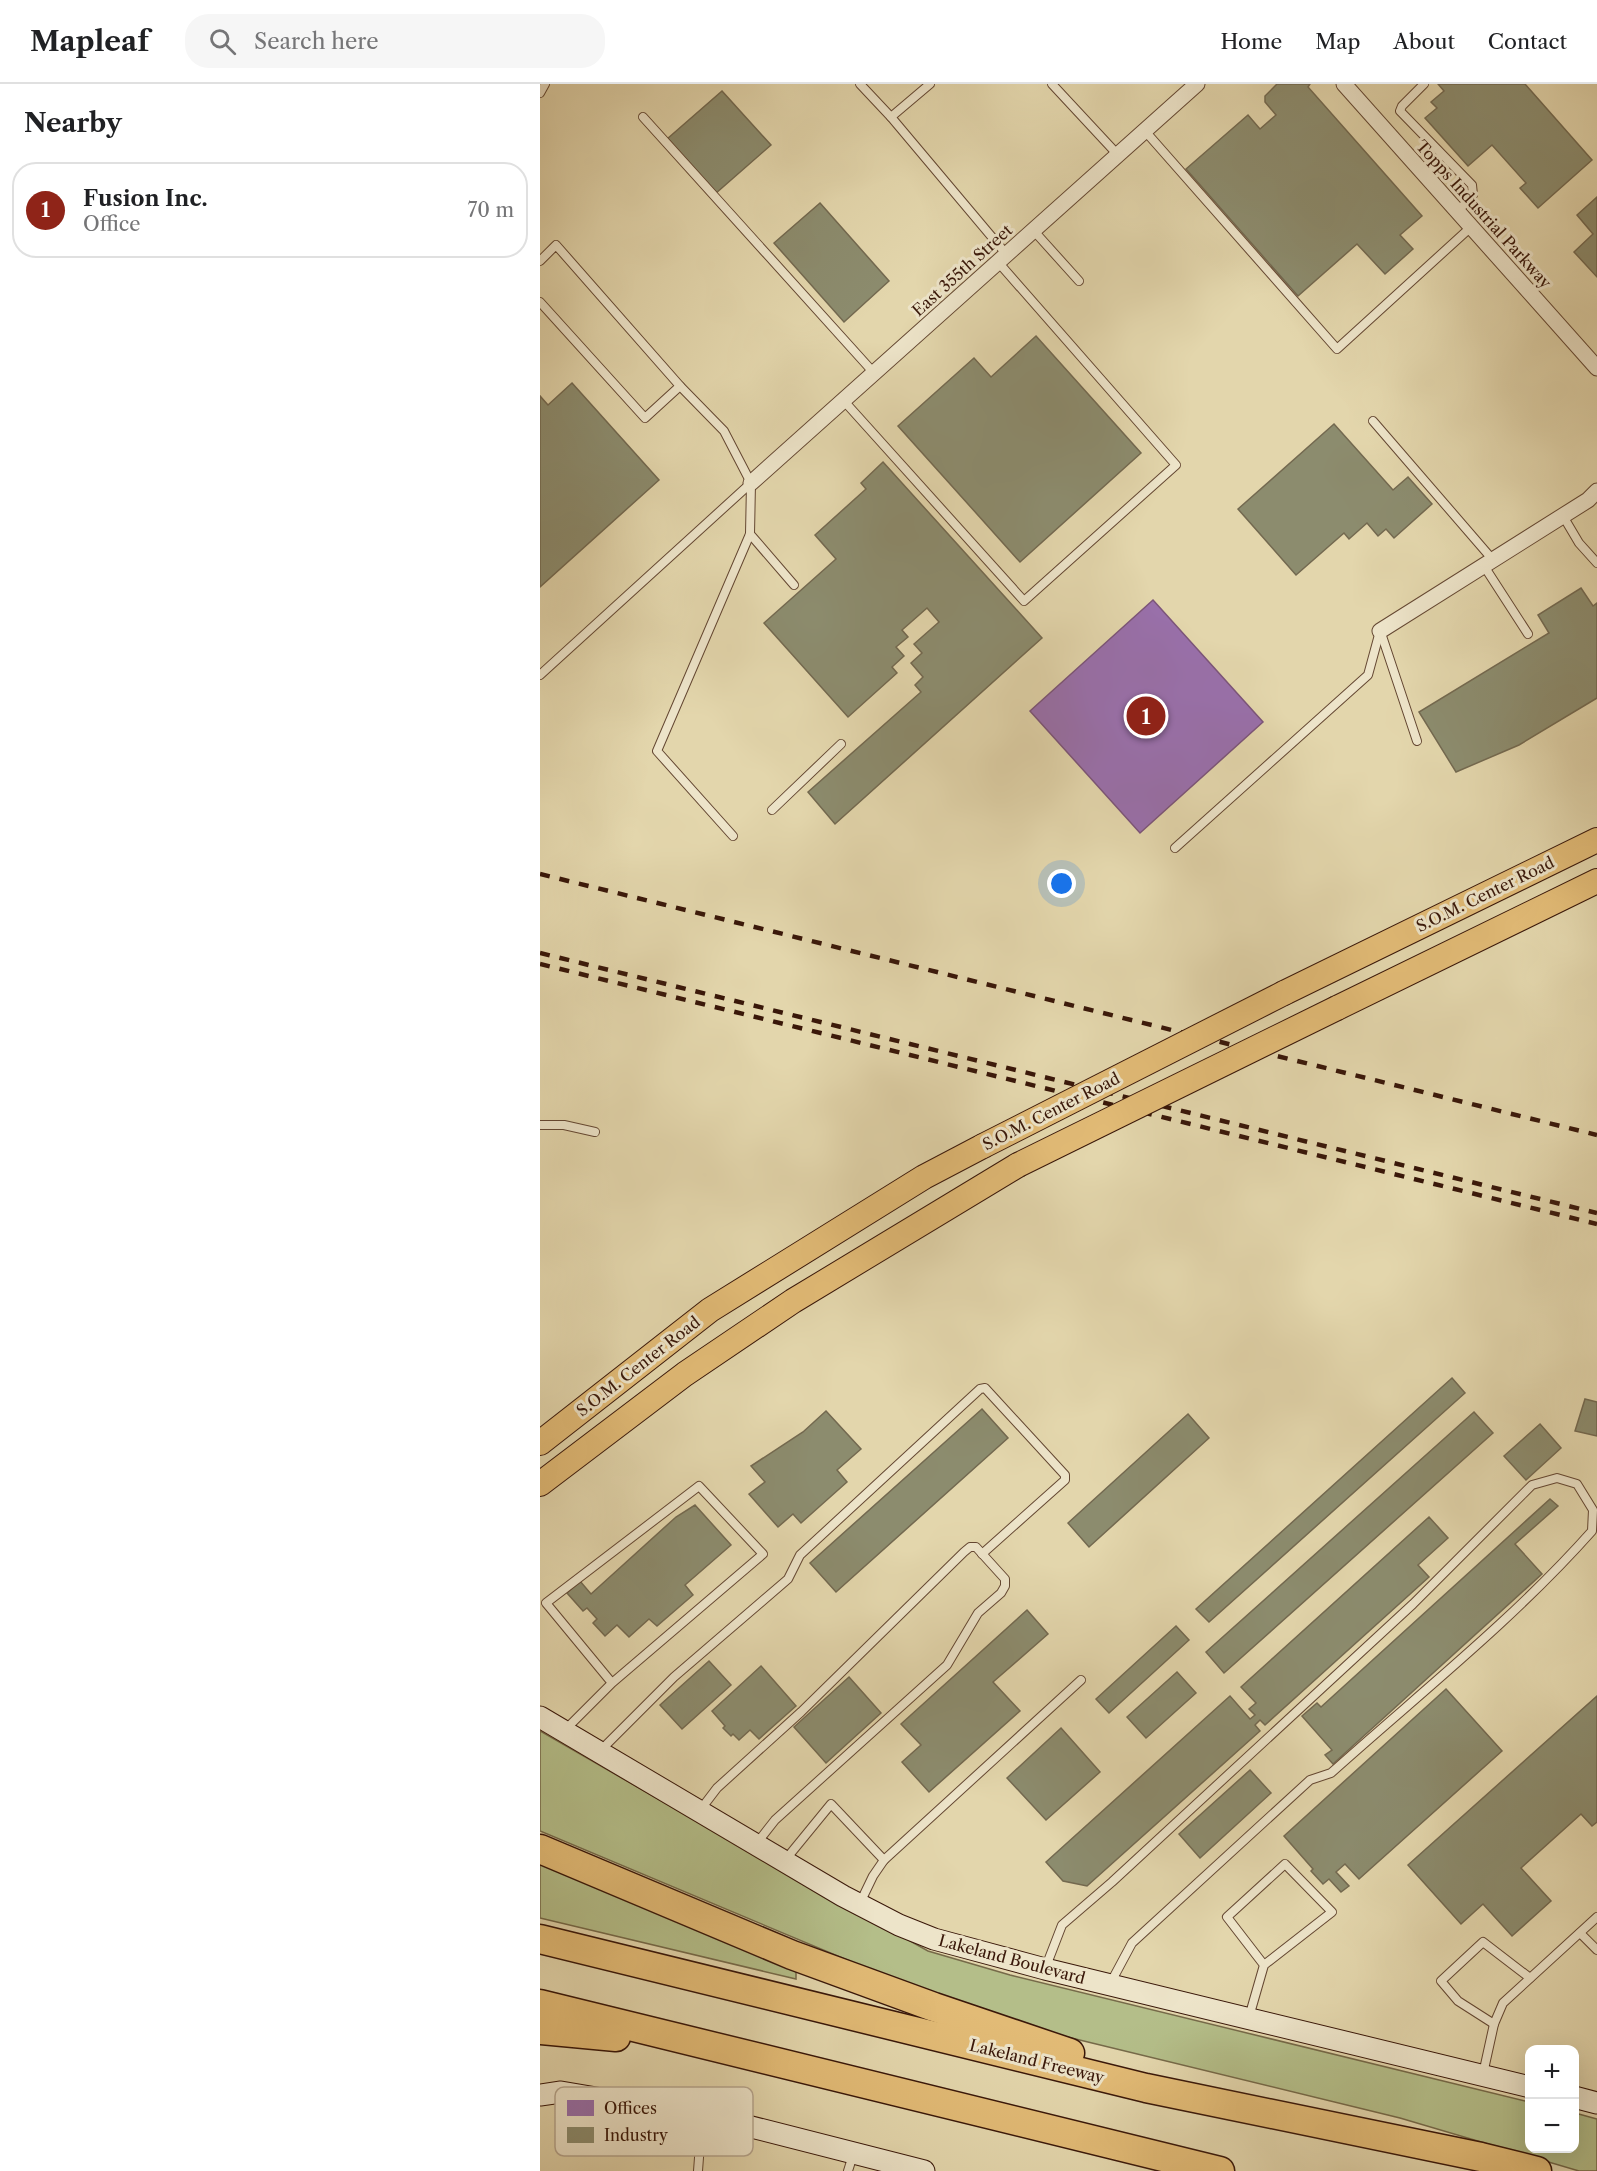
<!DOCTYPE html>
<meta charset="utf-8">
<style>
:root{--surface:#fff;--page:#f6f6f6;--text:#202124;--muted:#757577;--line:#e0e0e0;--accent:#8f2418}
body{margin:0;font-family:"Libre Caslon Text",serif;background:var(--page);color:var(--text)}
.controls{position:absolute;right:18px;bottom:18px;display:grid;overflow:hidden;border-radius:12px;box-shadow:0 6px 24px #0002}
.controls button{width:54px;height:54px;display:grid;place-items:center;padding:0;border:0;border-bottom:2px solid var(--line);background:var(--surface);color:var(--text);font:30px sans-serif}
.you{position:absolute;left:522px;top:800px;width:21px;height:21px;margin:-15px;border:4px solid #fff;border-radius:50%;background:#1a73e8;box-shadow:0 0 0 9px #1a73e833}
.badge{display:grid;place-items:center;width:39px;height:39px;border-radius:50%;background:var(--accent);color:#fff;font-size:20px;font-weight:700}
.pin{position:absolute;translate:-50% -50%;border:3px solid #fff;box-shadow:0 2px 6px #0006}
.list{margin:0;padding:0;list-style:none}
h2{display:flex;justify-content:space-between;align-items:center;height:78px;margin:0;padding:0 24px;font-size:26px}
h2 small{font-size:20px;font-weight:400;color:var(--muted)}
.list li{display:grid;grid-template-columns:39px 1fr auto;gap:18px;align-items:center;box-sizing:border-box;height:96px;margin:0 12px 12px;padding:0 12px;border:2px solid var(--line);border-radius:24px}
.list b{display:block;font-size:22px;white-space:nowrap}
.list p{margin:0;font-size:20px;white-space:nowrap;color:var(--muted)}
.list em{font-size:20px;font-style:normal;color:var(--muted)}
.icon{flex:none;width:33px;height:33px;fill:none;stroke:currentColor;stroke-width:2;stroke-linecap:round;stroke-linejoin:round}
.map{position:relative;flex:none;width:1057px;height:2087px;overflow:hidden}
header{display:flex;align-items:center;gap:36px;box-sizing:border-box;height:84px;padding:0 30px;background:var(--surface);border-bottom:2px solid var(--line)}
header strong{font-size:28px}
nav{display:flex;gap:33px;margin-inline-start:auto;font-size:21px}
.search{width:420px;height:54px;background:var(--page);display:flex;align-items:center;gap:15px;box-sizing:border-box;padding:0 21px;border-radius:24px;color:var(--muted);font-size:22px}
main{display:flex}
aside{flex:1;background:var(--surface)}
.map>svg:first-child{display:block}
.green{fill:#b4be89;stroke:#766a49;stroke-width:1.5}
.offices{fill:#9970ab;stroke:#7c557a;stroke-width:1.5}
.industry{fill:#8c8c6e;stroke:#736950;stroke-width:1.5}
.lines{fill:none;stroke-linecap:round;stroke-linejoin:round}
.lane-casing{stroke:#644732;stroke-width:10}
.street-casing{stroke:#644732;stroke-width:17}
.secondary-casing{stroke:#391709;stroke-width:23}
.primary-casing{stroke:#391709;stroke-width:26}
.highway-casing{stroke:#391709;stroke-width:31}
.lane{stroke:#ede4c9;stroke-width:8}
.street{stroke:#ede4c9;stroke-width:15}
.secondary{stroke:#ede4c9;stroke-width:21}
.primary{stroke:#e2bb76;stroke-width:24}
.highway{stroke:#e2bb76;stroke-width:28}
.rail{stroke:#391709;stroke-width:4.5;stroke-dasharray:10 10;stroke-linecap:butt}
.primary-bridge-casing{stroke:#391709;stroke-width:26;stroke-linecap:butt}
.primary-bridge{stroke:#e2bb76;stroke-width:24}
.labels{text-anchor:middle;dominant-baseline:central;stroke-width:6;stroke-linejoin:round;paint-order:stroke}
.street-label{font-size:16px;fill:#391709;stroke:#ede4c9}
.key{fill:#ede4c9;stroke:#b7a68f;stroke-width:1.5}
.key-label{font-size:16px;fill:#391709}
</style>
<header>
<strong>Mapleaf</strong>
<div class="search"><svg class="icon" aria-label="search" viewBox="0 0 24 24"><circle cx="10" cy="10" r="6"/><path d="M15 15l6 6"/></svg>Search here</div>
<nav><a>Home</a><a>Map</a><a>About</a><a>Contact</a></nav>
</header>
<main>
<aside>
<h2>Nearby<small></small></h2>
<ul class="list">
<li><span class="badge">1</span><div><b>Fusion Inc.</b><p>Office</p></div><em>70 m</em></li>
</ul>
</aside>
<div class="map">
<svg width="1057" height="2087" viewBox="0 0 1057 2087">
<rect width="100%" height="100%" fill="#e3d6ac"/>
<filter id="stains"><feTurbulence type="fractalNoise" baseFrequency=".00333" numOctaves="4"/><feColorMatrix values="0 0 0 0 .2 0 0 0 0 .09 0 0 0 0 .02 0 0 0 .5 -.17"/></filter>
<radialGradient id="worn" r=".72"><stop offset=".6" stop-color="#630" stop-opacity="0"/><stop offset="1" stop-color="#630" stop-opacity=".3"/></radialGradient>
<g class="green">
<polygon points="0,1647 207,1766 388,1867 470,1891 989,2018 990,2064 1034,2064 1035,2029 1057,2035 1057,2087 1039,2087 860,2034 515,1950 343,1891 0,1747"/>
<polygon points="0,1780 256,1887 256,1895 0,1834"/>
</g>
<polygon class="offices" points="613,516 723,638 600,749 490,627"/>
<g class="industry">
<polygon points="737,0 770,0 768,3 882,132 860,151 873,165 845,190 817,160 758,212 646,85 708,31 720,45 736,31 725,18 725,12"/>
<polygon points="898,0 985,0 1052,76 998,124 980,104 986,99 952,61 928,82 885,34 897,24 891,18 904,7"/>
<polygon points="182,7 231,61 175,110 127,55"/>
<polygon points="1057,113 1057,193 1034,168 1053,150 1037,131"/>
<polygon points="280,119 349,197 304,238 234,159"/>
<polygon points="496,252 601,369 480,478 358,342 434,274 451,293"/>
<polygon points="32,299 119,396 0,503 0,312 8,321"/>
<polygon points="794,340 853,406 868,393 892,420 854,454 846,445 838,452 827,439 809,455 804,449 756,491 698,425"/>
<polygon points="343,378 502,554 295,740 268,708 381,608 375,601 383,593 371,579 382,569 374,560 399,538 387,524 362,546 368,553 356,563 364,572 352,583 357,589 308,633 224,539 296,475 275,451 326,405 321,399"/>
<polygon points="1041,504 1053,522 1057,519 1057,614 979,661 916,688 879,628 1009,549 998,531"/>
<polygon points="912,1294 925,1309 669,1538 656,1525"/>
<polygon points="1045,1315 1057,1318 1057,1352 1035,1347"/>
<polygon points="442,1325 468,1354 296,1508 270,1479"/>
<polygon points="286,1327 321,1365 297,1386 307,1398 261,1439 253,1430 238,1443 209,1410 225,1398 211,1382 263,1348"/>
<polygon points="934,1328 953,1349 684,1589 666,1568"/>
<polygon points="648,1330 669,1354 549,1463 528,1439"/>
<polygon points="1000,1340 1021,1364 986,1396 964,1372"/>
<polygon points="1010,1415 1018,1422 975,1460 1002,1490 793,1680 785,1671 792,1666 762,1632 777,1619 781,1623"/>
<polygon points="155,1421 191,1461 145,1501 153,1511 117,1542 109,1535 89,1553 77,1541 65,1552 53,1539 57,1535 47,1524 43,1527 27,1509 40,1497 51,1510 136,1433"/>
<polygon points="889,1433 908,1454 878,1481 889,1493 725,1641 720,1636 715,1641 720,1647 547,1802 523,1797 506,1778 690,1612 710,1635 715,1631 709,1625 716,1619 701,1603"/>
<polygon points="487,1526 508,1550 453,1598 480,1627 389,1708 362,1678 381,1661 361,1640"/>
<polygon points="636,1542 649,1556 569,1629 556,1615"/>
<polygon points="169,1577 191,1601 142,1645 120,1621"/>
<polygon points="221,1582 256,1622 219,1655 210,1646 199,1656 193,1650 191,1652 183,1644 185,1642 172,1627"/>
<polygon points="637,1588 656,1609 606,1654 587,1633"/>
<polygon points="309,1593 341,1629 286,1679 254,1643"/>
<polygon points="906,1605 962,1667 819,1795 805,1780 796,1788 809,1802 801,1808 789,1795 783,1800 771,1787 773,1785 744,1752"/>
<polygon points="1057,1612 1057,1738 1052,1742 1041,1730 981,1784 1011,1817 972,1852 943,1820 921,1840 868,1781"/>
<polygon points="521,1644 560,1688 506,1736 467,1694"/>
<polygon points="710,1686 731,1709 660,1774 639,1750"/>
</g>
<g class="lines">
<defs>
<g id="lane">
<polyline points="320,0 351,33"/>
<polyline points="390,0 351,33 467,171"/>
<polyline points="512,0 578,71"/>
<polyline points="884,0 862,22 860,27 932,101 933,111 918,127"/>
<polyline points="0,9 5,0"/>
<polyline points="103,33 334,289"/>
<polyline points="605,47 797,265 931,143"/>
<polyline points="494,147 539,197"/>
<polyline points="0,177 16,161 140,302 184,347 211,399 210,450 117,667 193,752"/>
<polyline points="0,218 105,334 140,302"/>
<polyline points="304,317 484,517 636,381 458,178"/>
<polyline points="833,337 953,476"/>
<polyline points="1023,432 1039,459 1057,479"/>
<polyline points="210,450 254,501"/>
<polyline points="944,482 988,550"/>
<polyline points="841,549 877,657"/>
<polyline points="0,591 211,399"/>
<polyline points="232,726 301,660"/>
<polyline points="635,764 828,591 840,547"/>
<polyline points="0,1041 24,1041 55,1048"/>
<polyline points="25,1646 72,1599 223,1470 159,1402 6,1519 72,1599"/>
<polyline points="60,1667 134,1593 248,1495 260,1471 440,1305 445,1304 525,1391 525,1396 442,1470"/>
<polyline points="161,1725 177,1704 261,1628 424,1468 430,1463 436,1463 465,1495 465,1502 461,1509 438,1529 407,1581 235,1736 217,1759"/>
<polyline points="246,1775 291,1720 344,1776"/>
<polyline points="320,1819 333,1792 344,1776 541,1596"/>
<polyline points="1040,1849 1057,1866"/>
<path d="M505,1885l17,-44 50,-43 301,-278 119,-119 25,-7 20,6 16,26 -1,21c-79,89 -173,163 -261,242l-21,7 -178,163 -22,41"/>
<polyline points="709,1933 724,1881 687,1833 745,1780 792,1828 724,1881"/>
<polyline points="954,1940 918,1917 901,1897 943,1858 990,1894"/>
<polyline points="943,1990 954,1940 963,1919 1057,1833"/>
<polyline points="158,2087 162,2033"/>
<polyline points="308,2087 313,2071"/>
</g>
<g id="street">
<polyline points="804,0 1057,284"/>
<polyline points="211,399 657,0"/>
<polyline points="840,547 1048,416 1057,407"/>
</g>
<g id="secondary">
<polyline points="0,1633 303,1812 359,1841 394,1855 505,1885 990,2003"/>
<polyline points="0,2011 21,2008 180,2035 384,2087"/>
<polyline points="1034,2013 1057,2019"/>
</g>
<g id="primary">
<polyline points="744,909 1057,756"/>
<polyline points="797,924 1057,797"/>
<polyline points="0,1359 170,1226 384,1093 443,1062"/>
<polyline points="0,1400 145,1290 253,1217 478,1081"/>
</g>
<g id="highway">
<polyline points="0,1765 252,1871 394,1923 530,1969"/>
<polyline points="0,1855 606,2004 941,2073 997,2087"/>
<polyline points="0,1920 680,2087"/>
<polyline points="0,1946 76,1953"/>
</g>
</defs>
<use href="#lane" class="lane-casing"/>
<use href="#street" class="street-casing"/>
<use href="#secondary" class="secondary-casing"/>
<use href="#primary" class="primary-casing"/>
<use href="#highway" class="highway-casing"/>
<use href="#lane" class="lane"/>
<use href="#street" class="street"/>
<use href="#secondary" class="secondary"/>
<use href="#primary" class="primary"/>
<use href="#highway" class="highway"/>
<g class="rail">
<polyline points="0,790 1057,1051"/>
<polyline points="0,869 1057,1129"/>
<polyline points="0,880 1057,1140"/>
</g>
<defs>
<g id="primary-bridge">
<polyline points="443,1062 744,909"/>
<polyline points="478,1081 797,924"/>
</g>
</defs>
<use href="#primary-bridge" class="primary-bridge-casing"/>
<use href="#primary-bridge" class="primary-bridge"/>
</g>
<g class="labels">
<g class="street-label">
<text transform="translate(944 130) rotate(48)">Topps Industrial Parkway</text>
<text transform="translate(422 186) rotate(-42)">East 355th Street</text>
<text transform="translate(945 810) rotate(-26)">S.O.M. Center Road</text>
<text transform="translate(511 1027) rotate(-27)">S.O.M. Center Road</text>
<text transform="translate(98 1282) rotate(-38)">S.O.M. Center Road</text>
<text transform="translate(472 1875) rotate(15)">Lakeland Boulevard</text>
<text transform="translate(497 1977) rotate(14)">Lakeland Freeway</text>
</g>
</g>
<rect x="15" y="2003" width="198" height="69" rx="9" class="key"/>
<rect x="27" y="2016" width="27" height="16" fill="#9970ab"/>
<rect x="27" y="2043" width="27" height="16" fill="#8c8c6e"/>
<g class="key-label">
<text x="64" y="2030">Offices</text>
<text x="64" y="2057">Industry</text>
</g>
<rect width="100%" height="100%" filter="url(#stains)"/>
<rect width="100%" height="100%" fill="url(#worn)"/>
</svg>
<div class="controls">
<button>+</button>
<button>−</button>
</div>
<div class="you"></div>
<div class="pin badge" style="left:606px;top:632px">1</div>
</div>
</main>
